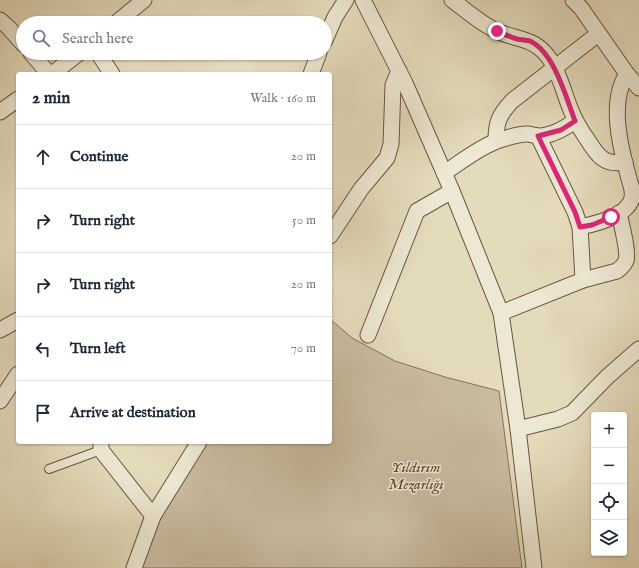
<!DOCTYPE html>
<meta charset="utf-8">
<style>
:root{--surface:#fff;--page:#f2f2f3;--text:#1f2937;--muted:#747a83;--line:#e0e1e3}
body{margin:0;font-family:"IM FELL English",serif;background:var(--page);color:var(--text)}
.controls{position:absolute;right:12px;bottom:12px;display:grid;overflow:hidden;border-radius:4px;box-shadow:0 1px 3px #0004}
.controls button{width:36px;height:36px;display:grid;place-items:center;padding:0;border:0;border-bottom:1px solid var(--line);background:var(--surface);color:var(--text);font:20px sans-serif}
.stop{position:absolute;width:12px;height:12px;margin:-9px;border:3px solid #db2777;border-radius:50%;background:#fff}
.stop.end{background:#db2777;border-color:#fff;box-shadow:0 1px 4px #0008}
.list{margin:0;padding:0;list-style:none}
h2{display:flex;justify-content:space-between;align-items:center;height:52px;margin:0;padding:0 16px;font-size:17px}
h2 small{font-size:13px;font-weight:400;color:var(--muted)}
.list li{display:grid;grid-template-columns:26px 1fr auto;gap:12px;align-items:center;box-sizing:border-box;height:64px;padding:0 16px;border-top:1px solid var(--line)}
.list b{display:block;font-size:15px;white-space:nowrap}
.list em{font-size:13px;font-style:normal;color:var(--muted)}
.icon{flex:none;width:22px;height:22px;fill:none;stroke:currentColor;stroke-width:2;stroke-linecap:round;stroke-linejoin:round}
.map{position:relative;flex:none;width:639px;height:568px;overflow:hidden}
.search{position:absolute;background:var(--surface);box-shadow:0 1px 3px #0004;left:16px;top:16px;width:316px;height:44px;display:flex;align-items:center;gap:10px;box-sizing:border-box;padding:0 14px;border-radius:22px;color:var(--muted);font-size:15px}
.panel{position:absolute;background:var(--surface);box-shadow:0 1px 3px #0004;left:16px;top:72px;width:316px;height:372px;border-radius:4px}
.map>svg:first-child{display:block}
.green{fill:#c9bc9f;stroke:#86725c}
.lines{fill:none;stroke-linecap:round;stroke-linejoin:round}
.service-casing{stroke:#6b5441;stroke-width:10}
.minor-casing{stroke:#6b5441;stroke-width:17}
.service{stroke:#ede8d3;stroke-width:8}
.minor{stroke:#ede8d3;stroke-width:15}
.route{stroke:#db2777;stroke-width:5}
.labels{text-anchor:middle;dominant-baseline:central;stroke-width:3;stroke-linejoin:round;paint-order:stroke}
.park-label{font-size:15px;font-style:italic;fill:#5e4533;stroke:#ede8d3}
</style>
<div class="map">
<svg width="639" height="568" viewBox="0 0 639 568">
<rect width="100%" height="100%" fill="#e4dbbb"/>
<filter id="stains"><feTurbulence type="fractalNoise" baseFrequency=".005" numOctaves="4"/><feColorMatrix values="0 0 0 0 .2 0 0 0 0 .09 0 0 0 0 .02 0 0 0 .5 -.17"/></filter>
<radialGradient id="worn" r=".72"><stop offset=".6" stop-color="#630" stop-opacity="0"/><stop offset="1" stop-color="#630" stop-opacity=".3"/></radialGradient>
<polygon class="green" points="330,319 352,338 395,361 445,377 499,391 522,568 136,568 188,464 202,442 330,442"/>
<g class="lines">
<defs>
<polyline id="service" points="49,469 101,450"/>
<g id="minor">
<polyline points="363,0 405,83 452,191 501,313 518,429 534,568"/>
<path d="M452,0c15,11 29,24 45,31 17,8 34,7 47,21 17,17 20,48 32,69 3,6 7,12 11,18 10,16 17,27 38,23"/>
<polyline points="573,0 581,8 627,74 639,88"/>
<polyline points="0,20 9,28 23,44"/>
<polyline points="116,23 144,0"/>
<polyline points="325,40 335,17 346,0"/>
<polyline points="31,53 49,74"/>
<polyline points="98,53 112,74"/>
<polyline points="52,74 79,53"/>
<polyline points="311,74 319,53"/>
<polyline points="0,112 18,99"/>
<polyline points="538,136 575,212 580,227 583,280"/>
<path d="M496,141c0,-19 3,-26 16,-40l86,-67"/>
<path d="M444,173c17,-11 34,-25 53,-32 9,-3 20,-7 30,-7 4,0 8,2 12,2 13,0 26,-8 36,-15"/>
<path d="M580,227c15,-3 44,-10 51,-26 4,-9 -1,-17 -3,-26 -8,-29 -19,-74 -1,-101"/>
<polyline points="330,236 361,189 387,158 391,144 393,85 399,71"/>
<path d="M501,313l82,-33 34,-9c4,-3 7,-6 9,-10 3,-9 -5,-38 -7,-48"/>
<polyline points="0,330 18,320"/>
<polyline points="368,335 417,211 452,191"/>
<polyline points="0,401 18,374"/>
<polyline points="518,429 558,419 572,413 607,377 639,349"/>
<polyline points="101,442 101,450 153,516"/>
<polyline points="134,568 153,516 199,442"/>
</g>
</defs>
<use href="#service" class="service-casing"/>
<use href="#minor" class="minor-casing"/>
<use href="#service" class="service"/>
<use href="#minor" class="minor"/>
</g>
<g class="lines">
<path class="route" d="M497,31c7,3 13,6 20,8 4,1 9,1 13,2 24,11 36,56 45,80l-14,9 -23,6 37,76 5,15 12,-2 19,-8"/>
</g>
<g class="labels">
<g class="park-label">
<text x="416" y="467">Yıldırım<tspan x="416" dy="17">Mezarlığı</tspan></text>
</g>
</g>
<rect width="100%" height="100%" filter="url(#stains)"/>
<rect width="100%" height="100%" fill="url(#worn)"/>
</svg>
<div class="controls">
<button>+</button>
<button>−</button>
<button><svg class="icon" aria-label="locate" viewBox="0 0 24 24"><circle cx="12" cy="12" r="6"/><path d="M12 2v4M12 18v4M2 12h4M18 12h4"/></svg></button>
<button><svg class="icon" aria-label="layers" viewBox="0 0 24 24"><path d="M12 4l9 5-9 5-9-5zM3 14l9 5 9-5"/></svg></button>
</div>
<div class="stop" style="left:611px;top:217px"></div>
<div class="stop end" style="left:497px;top:31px"></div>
<div class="search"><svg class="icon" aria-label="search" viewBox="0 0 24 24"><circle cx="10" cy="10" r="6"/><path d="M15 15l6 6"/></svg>Search here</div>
<section class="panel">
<h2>2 min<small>Walk · 160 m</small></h2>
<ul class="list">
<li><svg class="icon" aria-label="ahead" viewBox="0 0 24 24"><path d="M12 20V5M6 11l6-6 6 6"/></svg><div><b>Continue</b></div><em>20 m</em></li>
<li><svg class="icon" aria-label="right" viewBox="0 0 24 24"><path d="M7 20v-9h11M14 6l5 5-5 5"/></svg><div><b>Turn right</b></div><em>50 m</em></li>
<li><svg class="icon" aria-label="right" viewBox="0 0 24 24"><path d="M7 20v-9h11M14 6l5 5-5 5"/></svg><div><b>Turn right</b></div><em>20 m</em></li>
<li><svg class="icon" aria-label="left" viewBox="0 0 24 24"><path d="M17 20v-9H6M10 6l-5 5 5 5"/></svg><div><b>Turn left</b></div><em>70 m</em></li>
<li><svg class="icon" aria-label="arrive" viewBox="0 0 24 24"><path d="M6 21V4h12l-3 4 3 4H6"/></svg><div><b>Arrive at destination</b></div></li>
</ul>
</section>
</div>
